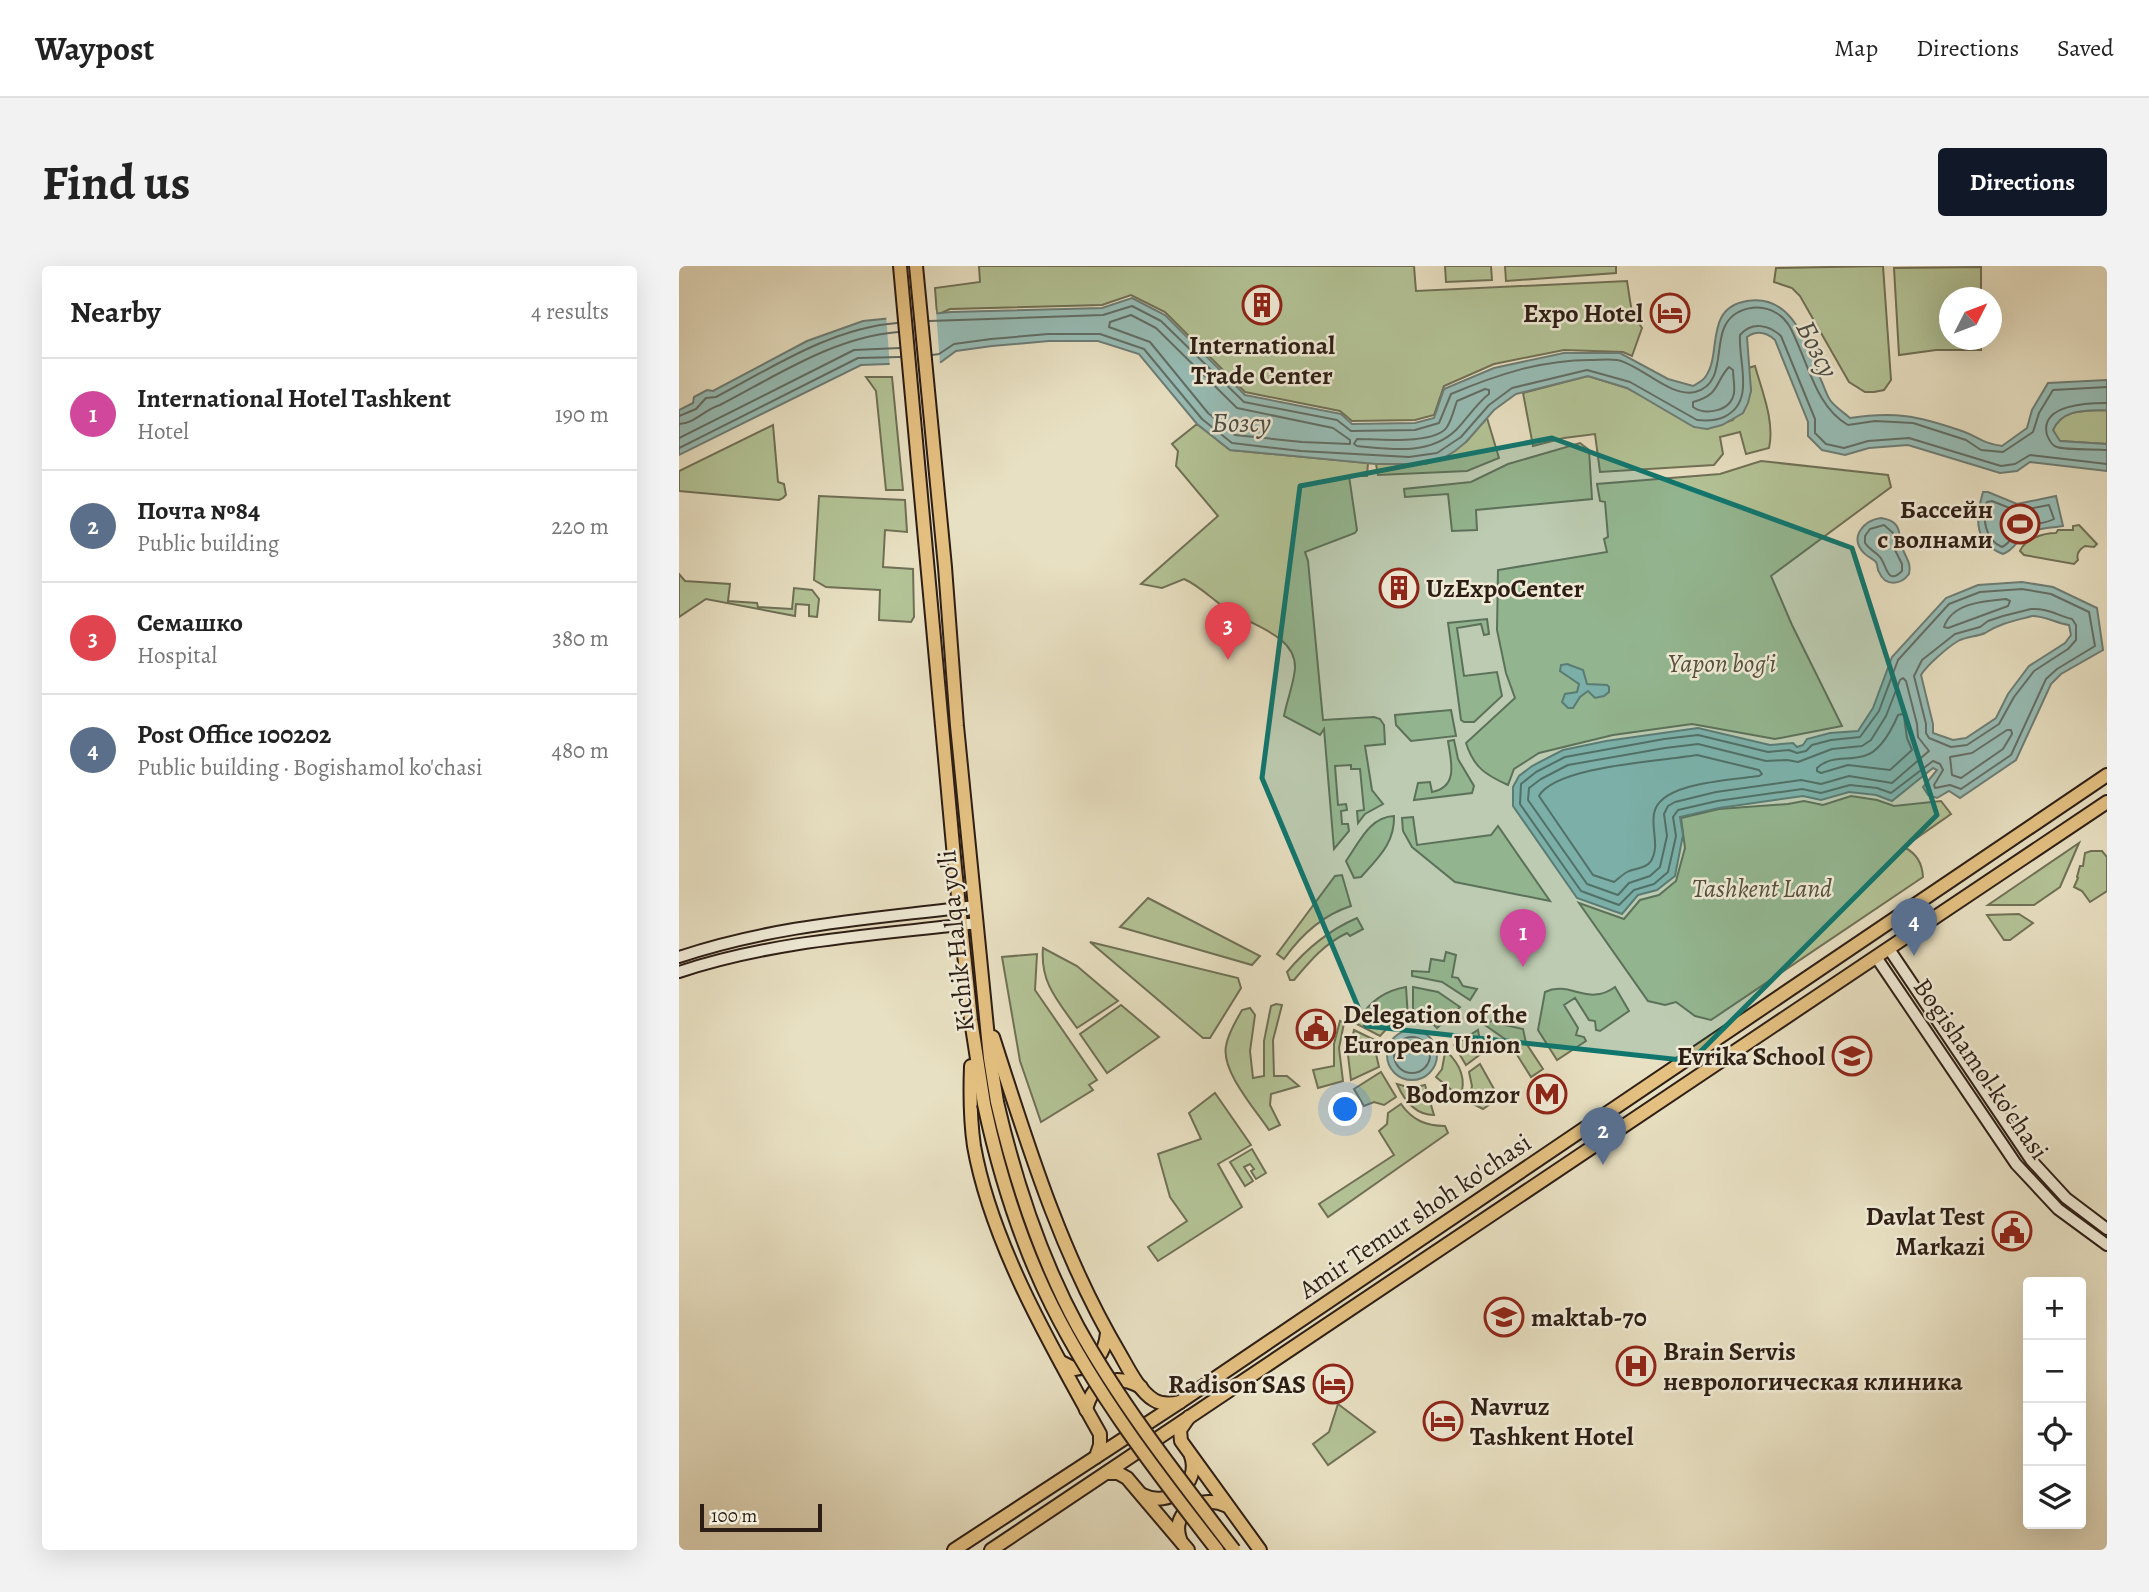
<!DOCTYPE html>
<meta charset="utf-8">
<style>
:root{--surface:#fff;--page:#f2f2f2;--text:#222;--muted:#767676;--line:#e0e0e0;--accent:#111827}
body{margin:0;font-family:Alegreya,serif;background:var(--page);color:var(--text)}
.controls{position:absolute;right:21px;bottom:21px;display:grid;overflow:hidden;border-radius:7px;box-shadow:0 7px 28px #0002}
.controls button{width:63px;height:63px;display:grid;place-items:center;padding:0;border:0;border-bottom:2px solid var(--line);background:var(--surface);color:var(--text);font:35px sans-serif}
.compass{position:absolute;left:1260px;top:21px;width:63px;height:63px;border-radius:50%;background:var(--surface);box-shadow:0 7px 28px #0002;rotate:48deg}
.scale{position:absolute;left:21px;bottom:18px;width:122px;box-sizing:border-box;padding-left:7px;border:4px solid #2d1e15;border-top:0;font-size:19px;line-height:24px;white-space:nowrap;color:#2d1e15;-webkit-text-stroke:5px #f0ebd7;paint-order:stroke}
.you{position:absolute;left:667px;top:844px;width:24px;height:24px;margin:-18px;border:5px solid #fff;border-radius:50%;background:#1a73e8;box-shadow:0 0 0 10px #1a73e833}
.badge{display:grid;place-items:center;width:46px;height:46px;border-radius:50%;background:var(--accent);color:#fff;font-size:23px;font-weight:700}
.pin{position:absolute;translate:-50% -58px;filter:drop-shadow(0 2px 4px #0008)}
.pin::after{content:'';position:absolute;top:37px;width:24px;height:21px;background:inherit;clip-path:polygon(0 0,100% 0,50% 100%)}
.list{margin:0;padding:0;list-style:none}
h2{display:flex;justify-content:space-between;align-items:center;height:91px;margin:0;padding:0 28px;font-size:30px}
h2 small{font-size:23px;font-weight:400;color:var(--muted)}
.list li{display:grid;grid-template-columns:46px 1fr auto;gap:21px;align-items:center;box-sizing:border-box;height:112px;padding:0 28px;border-top:2px solid var(--line)}
.list b{display:block;font-size:26px;white-space:nowrap}
.list p{margin:0;font-size:23px;white-space:nowrap;color:var(--muted)}
.list em{font-size:23px;font-style:normal;color:var(--muted)}
.icon{flex:none;width:38px;height:38px;fill:none;stroke:currentColor;stroke-width:2;stroke-linecap:round;stroke-linejoin:round}
.map{position:relative;flex:none;width:1428px;height:1284px;overflow:hidden;border-radius:7px}
header{display:flex;align-items:center;gap:42px;box-sizing:border-box;height:98px;padding:0 35px;background:var(--surface);border-bottom:2px solid var(--line)}
header strong{font-size:33px}
nav{display:flex;gap:38px;margin-inline-start:auto;font-size:24px}
.intro{display:flex;align-items:center;justify-content:space-between;box-sizing:border-box;height:168px;padding:0 42px}
h1{margin:0;font-size:49px}
.button{padding:18px 32px;border-radius:7px;background:var(--accent);color:#fff;font-size:24px;font-weight:700}
main{display:flex;gap:42px;padding:0 42px}
aside{flex:1;background:var(--surface);border-radius:7px;box-shadow:0 7px 28px #0002}
.map>svg:first-child{display:block}
.green{fill:#b3c396;stroke:#707056;stroke-width:2}
.water{fill:#97bdb6;stroke:#6d7d76;stroke-width:2;fill-rule:evenodd}
.pier{fill:#e8e0c2}
.lines{fill:none;stroke-linecap:round;stroke-linejoin:round}
.shore{stroke:#626e66;stroke-width:2}
.secondary-casing{stroke:#2d1e15;stroke-width:14}
.primary-casing{stroke:#2d1e15;stroke-width:16}
.trunk-casing{stroke:#2d1e15;stroke-width:16}
.secondary{stroke:#f0ebd7;stroke-width:10}
.primary{stroke:#e4c081;stroke-width:12}
.trunk{stroke:#e4c081;stroke-width:12}
.trunk-bridge-casing{stroke:#2d1e15;stroke-width:16;stroke-linecap:butt}
.trunk-bridge{stroke:#e4c081;stroke-width:12}
.marked{fill:#0f766e;fill-opacity:0.2;stroke:#0f766e;stroke-width:5;stroke-linejoin:round}
.labels{text-anchor:middle;dominant-baseline:central;stroke-width:5;stroke-linejoin:round;paint-order:stroke}
.poi-label{font-size:26px;font-weight:bold;fill:#2d1e15;stroke:#f0ebd7;text-anchor:end}
.park-label{font-size:26px;font-style:italic;fill:#55503c;stroke:#f0ebd7}
.street-label{font-size:26px;fill:#2d1e15;stroke:#f0ebd7}
.water-label{font-size:28px;font-style:italic;fill:#4d4e45;stroke:#f0ebd7}
</style>
<header>
<strong>Waypost</strong>
<nav><a>Map</a><a>Directions</a><a>Saved</a></nav>
</header>
<div class="intro"><h1>Find us</h1><a class="button">Directions</a></div>
<main>
<aside>
<h2>Nearby<small>4 results</small></h2>
<ul class="list">
<li><span class="badge" style="background:#d1479c">1</span><div><b>International Hotel Tashkent</b><p>Hotel</p></div><em>190 m</em></li>
<li><span class="badge" style="background:#5c6f8a">2</span><div><b>Почта №84</b><p>Public building</p></div><em>220 m</em></li>
<li><span class="badge" style="background:#e0444e">3</span><div><b>Семашко</b><p>Hospital</p></div><em>380 m</em></li>
<li><span class="badge" style="background:#5c6f8a">4</span><div><b>Post Office 100202</b><p>Public building · Bogishamol ko'chasi</p></div><em>480 m</em></li>
</ul>
</aside>
<div class="map">
<svg width="1428" height="1284" viewBox="0 0 1428 1284">
<rect width="100%" height="100%" fill="#e8e0c2"/>
<filter id="stains"><feTurbulence type="fractalNoise" baseFrequency=".00286" numOctaves="4"/><feColorMatrix values="0 0 0 0 .2 0 0 0 0 .09 0 0 0 0 .02 0 0 0 .5 -.17"/></filter>
<radialGradient id="worn" r=".72"><stop offset=".6" stop-color="#630" stop-opacity="0"/><stop offset="1" stop-color="#630" stop-opacity=".3"/></radialGradient>
<g class="green">
<polygon points="300,0 735,0 737,25 948,15 953,47 963,62 953,90 944,86 885,84 815,98 765,120 755,149 736,154 673,155 661,145 566,126 486,46 452,29 423,39 271,43 258,49 256,22 301,16"/>
<polygon points="766,0 812,0 813,14 767,16"/>
<polygon points="826,0 937,0 937,7 827,15"/>
<polygon points="1204,0 1212,114 1205,124 1195,126 1186,126 1170,116 1121,30 1113,22 1095,16 1097,2"/>
<polygon points="1302,1 1302,31 1270,32 1270,74 1279,74 1280,80 1302,80 1302,84 1257,84 1220,89 1215,2"/>
<path d="M1076,100c7,25 20,56 14,82l-23,6 -6,-22 -20,5 3,17 -9,11 -114,7 -5,-38 -31,4 -31,8 -10,-53 65,-17 39,12 80,41 26,-9 18,-29 -3,-23z"/>
<polygon points="187,111 213,111 224,224 207,224 197,125"/>
<path d="M1428,144v34l-48,-3 -6,-11c10,-22 33,-19 54,-20z"/>
<polygon points="808,152 820,192 788,205 699,209 697,198 730,198 787,176"/>
<path d="M518,158l33,26 138,13 -1,13h-18l8,54 -2,3 -50,19 3,9 15,159 51,-3 6,2 4,6 1,19 -20,2 7,44 11,14 -18,10 -7,9 -1,-12 7,-1 -4,-41h-9v-4l-16,1 3,39 8,-1 1,6 -6,1 1,13h6l1,7 -15,18 -10,-120 -4,6 -36,-19c3,-16 10,-33 11,-48 1,-33 -45,-43 -67,-58 -15,-10 -28,-24 -44,-31l-22,9 -21,-4 77,-68 -42,-50 2,-15 -6,-7z"/>
<polygon points="94,159 99,216 105,218 107,229 104,232 100,234 0,225 0,205"/>
<polygon points="901,177 910,184 913,233 797,244 798,264 773,265 769,228 726,231 725,223 792,216 829,198"/>
<path d="M1082,195l127,14 3,12 -120,89 21,49 50,101 -67,13 -83,-15 -79,11 -74,18 -25,16 -6,16c-22,-10 -34,-17 -42,-42l49,-45 -9,-25 -9,-43 1,-60 109,-18 -3,-13 4,-2 -3,-35 -5,-1 -3,-17 123,-10z"/>
<polygon points="140,230 226,234 228,266 206,264 204,301 234,303 235,351 232,356 200,354 201,324 147,321 135,314"/>
<path d="M1400,259l18,19 -3,3 -9,-1c-5,3 -9,8 -7,14l-4,4 -50,-9 -4,-4c5,-12 23,-18 36,-18l2,-3h15v-4z"/>
<polygon points="0,308 6,315 51,318 49,335 78,337 79,341 113,343 115,322 133,324 140,333 138,351 130,350 130,339 117,338 116,350 27,333 0,351"/>
<polygon points="808,353 810,368 805,369 802,358 778,362 785,410 818,406 823,430 795,456 785,456 782,454 769,357"/>
<polygon points="772,444 777,470 732,475 717,459 716,449"/>
<path d="M775,474l4,19 16,27 -2,7 -58,7 4,-17 12,-1 2,10c27,-5 19,-31 16,-51z"/>
<path d="M1172,530l26,4 17,6 47,-5 10,13 -47,33c13,7 18,16 19,30l-212,143 -16,-4 -19,-14 -11,3 -17,-4 -69,-98 45,16 16,-19 19,-5 17,-14 9,-33 -4,-30 38,-9 69,-5 16,-3 19,4z"/>
<path d="M715,550c1,27 -16,42 -33,61l-7,1 -8,-17c13,-18 23,-44 48,-45z"/>
<polygon points="734,551 738,579 812,569 819,560 871,635 776,616 733,581 724,565 723,552"/>
<polygon points="1400,577 1381,621 1355,639 1309,639"/>
<polygon points="1412,585 1423,585 1428,591 1428,625 1411,636 1403,625 1395,621 1399,612 1398,611 1401,600 1404,600 1406,587"/>
<path d="M663,609l9,31c-28,9 -50,29 -67,53l-7,-5 58,-78z"/>
<polygon points="469,632 581,690 573,699 441,661"/>
<polygon points="1340,648 1354,657 1331,674 1325,674 1308,649"/>
<path d="M678,652l6,11 -13,7 -3,-3c-23,11 -37,28 -53,47h-4l-3,-8c20,-24 42,-42 70,-54z"/>
<polygon points="411,676 559,712 562,722 531,772 524,772"/>
<path d="M364,682l34,18 41,35 -41,27c-19,-27 -37,-45 -34,-80z"/>
<polygon points="767,686 777,689 773,711 779,712 784,720 798,723 791,734 763,716 733,710 733,705 750,706 752,693 765,695"/>
<polygon points="358,688 356,724 418,814 410,819 414,824 362,856 341,795 323,691"/>
<path d="M727,721l2,31 -16,5 -12,13 -23,-12c10,-21 26,-33 49,-37z"/>
<polygon points="734,721 759,726 781,741 758,762 748,752 734,752"/>
<path d="M936,721l14,24 -29,20 -4,-1 -1,-9 -6,-1 -14,-22 -11,7 14,23 -2,7 8,2 2,4 -29,19 -19,-30 7,-38c25,-12 43,15 70,-5z"/>
<path d="M597,738l6,1 -9,35 1,36h13l12,10 -28,8 -1,11 10,20 -11,5c-14,-21 -48,-59 -43,-84 2,-13 10,-25 16,-36l8,-2 5,7 -5,36 3,27 11,-2v-35l7,-35z"/>
<polygon points="442,739 480,771 428,807 401,768"/>
<polygon points="814,754 817,757 844,763 847,777 864,803 852,811 830,776 806,759"/>
<polygon points="661,755 665,757 660,782 664,815 639,822 634,804 655,800 655,778"/>
<polygon points="675,764 700,776 697,788 700,801 672,814 669,789"/>
<polygon points="799,764 803,787 787,799 775,779"/>
<path d="M768,786c13,12 20,28 13,45l-24,-20 6,-8 3,-16z"/>
<polygon points="801,798 820,832 804,843 790,836 793,820 790,806"/>
<polygon points="702,806 717,831 705,839 695,836 685,840 675,823"/>
<path d="M718,818l14,4 14,-3 9,30c-19,0 -30,-15 -37,-31z"/>
<polygon points="536,827 572,879 539,898 563,941 479,995 469,981 508,955 491,931 479,888 522,873 510,847"/>
<path d="M722,838c11,16 25,22 44,22l3,7 -120,84 -9,-13 75,-49 -15,-24 8,-7 1,-11z"/>
<polygon points="573,883 587,907 577,913 572,905 575,903 571,898 565,901 574,915 566,920 551,896"/>
<polygon points="659,1138 696,1166 649,1199 634,1178 650,1166"/>
</g>
<g class="water">
<path d="M453,32l33,17 80,80 96,19 11,10 63,-1 19,-5 10,-29 50,-21 70,-15h56l48,26 25,7c5,-3 10,-5 13,-10 16,-23 -2,-68 41,-75 46,-8 60,45 74,79 3,6 5,14 9,20 4,6 13,12 20,18 45,-7 68,-2 112,13 17,6 19,12 40,15l25,-18 5,-18 16,-27 59,-3v30c-21,1 -44,-2 -54,20l7,11 47,3v27l-77,-9 -13,9 -17,2 -92,-28 -39,3 -24,7 -23,-5 -14,-14v-14l-33,-82c-9,-8 -18,-10 -28,-3l4,54 -3,12 -5,10 -21,12 -15,4 -13,-2 -67,-39 -39,-12 -72,18 -22,16 -28,32 -11,9 -15,9 -15,4h-49l-146,-14 -33,-26 -58,-70 -41,-13h-49l-57,5 -36,5 -15,11 -80,3 -182,90v-45l14,-7 1,-6 13,-7 6,1 94,-50 56,-20 88,-9 151,-4z"/>
<path d="M1304,226h5l29,12 39,-8 7,30c-12,2 -29,2 -39,9 -8,7 -10,15 -21,19 -29,-11 -28,-35 -20,-62z"/>
<path d="M1202,252c25,4 15,19 23,34 4,9 7,12 5,22 -8,11 -24,13 -30,-2 -2,-3 -1,-6 -3,-10 -4,-4 -10,-6 -13,-10 -14,-16 2,-32 18,-34z"/>
<path d="M1343,316l31,5 44,21 6,42 -42,24 -10,10 -35,76 -56,38 -11,-7 -12,7 -9,-3 -5,-8 14,-17 -4,-2 -41,33 -16,-6 -27,-3 -28,8 -18,-4 -84,12 -39,9 3,18 -8,41 -18,14 -19,5 -16,19 -45,-16 -64,-92v-19l6,-11 13,-10 31,-16 43,-9 92,-13 72,17 23,-2 4,4 6,-2 4,-6 23,-6 28,-2 15,-23 19,-51 54,-59 32,-13zM1353,350c14,0 23,7 37,9l2,10 -6,8 -36,23 -21,28 -12,24 -30,20 -13,2 -20,-7v-9l-12,-49c6,-10 27,-28 37,-34 8,-5 19,-4 27,-8 16,-10 29,-12 47,-17z"/>
<polygon points="888,398 904,404 908,418 928,419 930,421 930,426 925,430 916,432 909,425 901,431 894,442 889,442 883,436 886,428 898,426 900,418 881,405 882,399"/>
<circle cx="733" cy="789" r="25"/>
</g>
<polygon class="pier" points="257,44 261,99 211,102 207,48"/>
<g class="lines">
<g class="shore">
<polygon points="452,49 477,62 558,142 654,162 671,174 671,178 623,176 556,169 529,147 471,76 430,61 431,56"/>
<path d="M250,55l174,-6 29,-9 29,15 83,81 93,18 14,11 64,-1 24,-7 12,-29c45,-19 90,-34 139,-34 8,0 19,-1 27,0 23,4 53,38 78,32 29,-7 20,-43 29,-64 9,-21 36,-26 54,-14 10,6 14,17 18,26 14,30 22,68 52,85l27,-4 38,2 53,17 15,10 22,2 30,-20 6,-19 14,-23 54,-3"/>
<path d="M253,89l7,-1 15,-10 37,-5 57,-5h52l44,15 58,70 30,24 69,8 108,6 28,-4 24,-16 28,-32 23,-17 75,-18 43,12 67,38c10,1 18,1 27,-3 32,-15 14,-55 16,-82 12,-14 29,-10 41,1l34,83v14l11,11 18,4 24,-7 41,-3 92,28 14,-2 15,-9 77,9"/>
<path d="M1050,101l4,3c0,7 2,15 1,23 -3,18 -28,23 -41,14v-5c28,-8 21,-19 36,-35z"/>
<path d="M806,123l4,1v4c-13,10 -22,25 -33,36 -27,26 -66,19 -99,16l-3,-2 3,-5c20,0 78,6 90,-12 5,-8 7,-18 10,-26z"/>
<path d="M1428,137c-18,0 -68,1 -60,32 2,5 5,11 10,12 8,3 39,2 50,3"/>
<path d="M0,150l17,-7 10,-11 10,-1c57,-30 116,-69 181,-74"/>
<path d="M0,158c17,-1 26,-15 41,-19 56,-29 114,-68 178,-73"/>
<polyline points="0,172 175,84 221,82"/>
<polyline points="0,182 179,92 221,91"/>
<path d="M1313,235l25,10 32,-6 5,14c-9,5 -20,4 -29,8 -10,4 -14,16 -23,20 -17,-7 -20,-28 -15,-45z"/>
<path d="M1205,259l9,8 2,17 7,14v7c-16,16 -15,-8 -23,-15 -5,-5 -10,-7 -14,-13v-7l5,-7z"/>
<polygon points="1343,323 1372,328 1410,346 1416,380 1378,403 1367,413 1332,489 1282,523 1271,519 1256,522 1255,519 1264,504 1261,498 1254,495 1212,527 1198,522 1171,519 1142,527 1123,523 1038,535 999,544 994,551 997,570 989,606 975,618 955,624 940,639 902,625 841,538 842,518 857,506 886,491 985,473 1019,469 1089,486 1110,484 1118,487 1127,485 1133,479 1152,474 1181,471 1200,445 1219,394 1270,338 1301,326"/>
<path d="M1327,333l4,2 -2,5 -60,22 -4,-1c8,-24 40,-26 62,-28z"/>
<path d="M1352,343c15,-1 26,6 41,10l4,6v15l-8,9 -34,22 -20,26 -15,27 -32,21 -16,2 -22,-9 -3,-5v-9l-12,-48 8,-16 33,-26 25,-7 8,-6 15,-5z"/>
<polygon points="1224,412 1227,415 1238,458 1239,471 1250,485 1213,517 1170,510 1142,518 1122,514 1037,526 996,536 989,540 985,548 988,570 981,601 971,610 950,617 939,629 908,618 849,534 850,522 862,513 889,499 986,482 1019,478 1087,495 1108,494 1119,496 1153,483 1183,480 1192,474 1207,450 1221,414"/>
<path d="M1223,448l2,2 3,22 5,12 -22,20 -42,-5 -27,8 -4,-2v-3c14,-13 30,-7 47,-12 16,-4 28,-27 34,-41z"/>
<polygon points="1328,464 1332,464 1333,468 1324,483 1282,512 1273,509 1271,491 1293,487"/>
<path d="M1018,489l62,15 3,4 -3,2c-26,4 -101,6 -105,38 -3,15 6,32 -3,47 -5,8 -17,7 -24,11 -5,3 -9,7 -13,10l-21,-7 -54,-79c17,-30 124,-35 158,-41z"/>
<circle cx="733" cy="789" r="18"/>
</g>
<defs>
<g id="secondary">
<polyline points="1210,683 1352,894 1387,932 1428,963"/>
<path d="M0,691c99,-33 194,-38 296,-51"/>
<polyline points="1197,691 1337,898 1379,943 1428,979"/>
<path d="M0,706c96,-32 198,-37 298,-49"/>
</g>
<g id="primary">
<polyline points="275,1284 501,1136 1428,509"/>
<polyline points="312,1284 1428,536"/>
</g>
<g id="trunk">
<polyline points="221,0 276,602 292,754 305,838"/>
<polyline points="237,0 266,301 278,460 311,792 318,836"/>
<path d="M314,771c35,109 68,218 127,317 8,14 19,37 34,46 8,5 17,4 26,2"/>
<path d="M292,800c-1,27 -1,53 3,80 17,97 78,202 126,288v11l-4,12"/>
<path d="M382,1096l14,7c20,-2 30,-16 32,-36"/>
<path d="M407,1144c7,-30 29,-37 55,-23"/>
<polyline points="510,1151 501,1164 502,1175 581,1284"/>
<polyline points="428,1207 439,1207 448,1212 509,1284"/>
<path d="M464,1229c25,13 58,-11 48,-39"/>
<path d="M501,1273c-10,-29 24,-45 47,-33"/>
</g>
</defs>
<use href="#secondary" class="secondary-casing"/>
<use href="#primary" class="primary-casing"/>
<use href="#trunk" class="trunk-casing"/>
<use href="#secondary" class="secondary"/>
<use href="#primary" class="primary"/>
<use href="#trunk" class="trunk"/>
<defs>
<g id="trunk-bridge">
<path d="M318,836c18,78 43,155 81,225 44,79 101,151 156,223"/>
<path d="M305,838c15,70 36,138 68,202 44,88 105,167 165,244"/>
</g>
</defs>
<use href="#trunk-bridge" class="trunk-bridge-casing"/>
<use href="#trunk-bridge" class="trunk-bridge"/>
</g>
<path class="marked" d="M873,172l300,110 85,267 -246,246 -325,-35 -104,-248 38,-292z"/>
<defs>
<symbol id="building-ring" viewBox="-11 -11 22 22"><circle r="9.5" fill="#f0ebd7" stroke="#8f2418" stroke-width="1.5"/><path d="M-4-6H4V6H1V3H-1V6H-4ZM-2.5-4.3h1.7v1.8h-1.7ZM.8-4.3h1.7v1.8H.8ZM-2.5-1h1.7V.8h-1.7ZM.8-1h1.7V.8H.8Z" fill="#8f2418"/></symbol>
<symbol id="hotel-ring" viewBox="-11 -11 22 22"><circle r="9.5" fill="#f0ebd7" stroke="#8f2418" stroke-width="1.5"/><path d="M-6-4.5h1.5V1H6V5H4.5V3h-9V5H-6ZM-4 0a1.8 1.8 0 1 1 3.6 0ZM.5 0V-2.5h3Q6-2.5 6 0Z" fill="#8f2418"/></symbol>
<symbol id="stadium-ring" viewBox="-11 -11 22 22"><circle r="9.5" fill="#f0ebd7" stroke="#8f2418" stroke-width="1.5"/><path d="M0-5a6.5 5 0 1 0 0 10a6.5 5 0 1 0 0-10ZM-3.5-1.8h7v3.6h-7Z" fill="#8f2418"/></symbol>
<symbol id="civic-ring" viewBox="-11 -11 22 22"><circle r="9.5" fill="#f0ebd7" stroke="#8f2418" stroke-width="1.5"/><path d="M-.6-6.5H3V-4.5H.6V-3L4-1V1h2V6H-6V1h2V-1L-.6-3ZM-1.2 2.5V6h2.4V2.5Z" fill="#8f2418"/></symbol>
<symbol id="school-ring" viewBox="-11 -11 22 22"><circle r="9.5" fill="#f0ebd7" stroke="#8f2418" stroke-width="1.5"/><path d="M0-5L7-2L0 1L-7-2ZM-4 1L0 2.5L4 1V4Q0 6-4 4Z" fill="#8f2418"/></symbol>
<symbol id="metro-ring" viewBox="-11 -11 22 22"><circle r="9.5" fill="#f0ebd7" stroke="#8f2418" stroke-width="1.5"/><path d="M-5.5 5V-5H-3L0 0L3-5H5.5V5H3V-.5L0 4L-3-.5V5Z" fill="#8f2418"/></symbol>
<symbol id="hospital-ring" viewBox="-11 -11 22 22"><circle r="9.5" fill="#f0ebd7" stroke="#8f2418" stroke-width="1.5"/><path d="M-5-5h3v3.5h4V-5h3V5h-3V1.5h-4V5h-3Z" fill="#8f2418"/></symbol>
</defs>
<g fill-rule="evenodd">
<use href="#building-ring" x="561" y="17" width="44" height="44"/>
<use href="#hotel-ring" x="969" y="25" width="44" height="44"/>
<use href="#stadium-ring" x="1319" y="236" width="44" height="44"/>
<use href="#building-ring" x="698" y="300" width="44" height="44"/>
<use href="#civic-ring" x="615" y="741" width="44" height="44"/>
<use href="#school-ring" x="1151" y="768" width="44" height="44"/>
<use href="#metro-ring" x="846" y="806" width="44" height="44"/>
<use href="#civic-ring" x="1311" y="943" width="44" height="44"/>
<use href="#school-ring" x="803" y="1029" width="44" height="44"/>
<use href="#hospital-ring" x="935" y="1078" width="44" height="44"/>
<use href="#hotel-ring" x="632" y="1096" width="44" height="44"/>
<use href="#hotel-ring" x="742" y="1133" width="44" height="44"/>
</g>
<g class="labels">
<g class="poi-label">
<text x="964" y="47">Expo Hotel</text>
<text x="583" y="79" text-anchor="middle">International<tspan x="583" dy="30">Trade Center</tspan></text>
<text x="1314" y="243">Бассейн<tspan x="1314" dy="30">с волнами</tspan></text>
<text x="747" y="322" text-anchor="start">UzExpoCenter</text>
<text x="664" y="748" text-anchor="start">Delegation of the<tspan x="664" dy="30">European Union</tspan></text>
<text x="1146" y="790">Evrika School</text>
<text x="841" y="828">Bodomzor</text>
<text x="1306" y="950">Davlat Test<tspan x="1306" dy="30">Markazi</tspan></text>
<text x="852" y="1051" text-anchor="start">maktab-70</text>
<text x="984" y="1085" text-anchor="start">Brain Servis<tspan x="984" dy="30">неврологическая клиника</tspan></text>
<text x="627" y="1118">Radison SAS</text>
<text x="791" y="1140" text-anchor="start">Navruz<tspan x="791" dy="30">Tashkent Hotel</tspan></text>
</g>
<g class="park-label">
<text x="1043" y="397">Yapon bog'i</text>
<text x="1083" y="622">Tashkent Land</text>
</g>
<g class="street-label">
<text transform="translate(277 675) rotate(-96)">Kichik Halqa yo'li</text>
<text transform="translate(1302 803) rotate(55)">Bogishamol ko'chasi</text>
<text transform="translate(736 950) rotate(-34)">Amir Temur shoh ko'chasi</text>
</g>
<g class="water-label">
<text transform="translate(1138 83) rotate(63)">Бозсу</text>
<text x="562" y="157">Бозсу</text>
</g>
</g>
<rect width="100%" height="100%" filter="url(#stains)"/>
<rect width="100%" height="100%" fill="url(#worn)"/>
</svg>
<div class="controls">
<button>+</button>
<button>−</button>
<button><svg class="icon" aria-label="locate" viewBox="0 0 24 24"><circle cx="12" cy="12" r="6"/><path d="M12 2v4M12 18v4M2 12h4M18 12h4"/></svg></button>
<button><svg class="icon" aria-label="layers" viewBox="0 0 24 24"><path d="M12 4l9 5-9 5-9-5zM3 14l9 5 9-5"/></svg></button>
</div>
<svg class="compass" viewBox="-18 -18 36 36"><path d="M0-13l5 13h-10z" fill="#e53935"/><path d="M0 13l5-13h-10z" fill="#767676"/></svg>
<div class="scale">100 m</div>
<div class="you"></div>
<div class="pin badge" style="left:844px;top:701px;background:#d1479c">1</div>
<div class="pin badge" style="left:924px;top:899px;background:#5c6f8a">2</div>
<div class="pin badge" style="left:549px;top:394px;background:#e0444e">3</div>
<div class="pin badge" style="left:1235px;top:690px;background:#5c6f8a">4</div>
</div>
</main>
